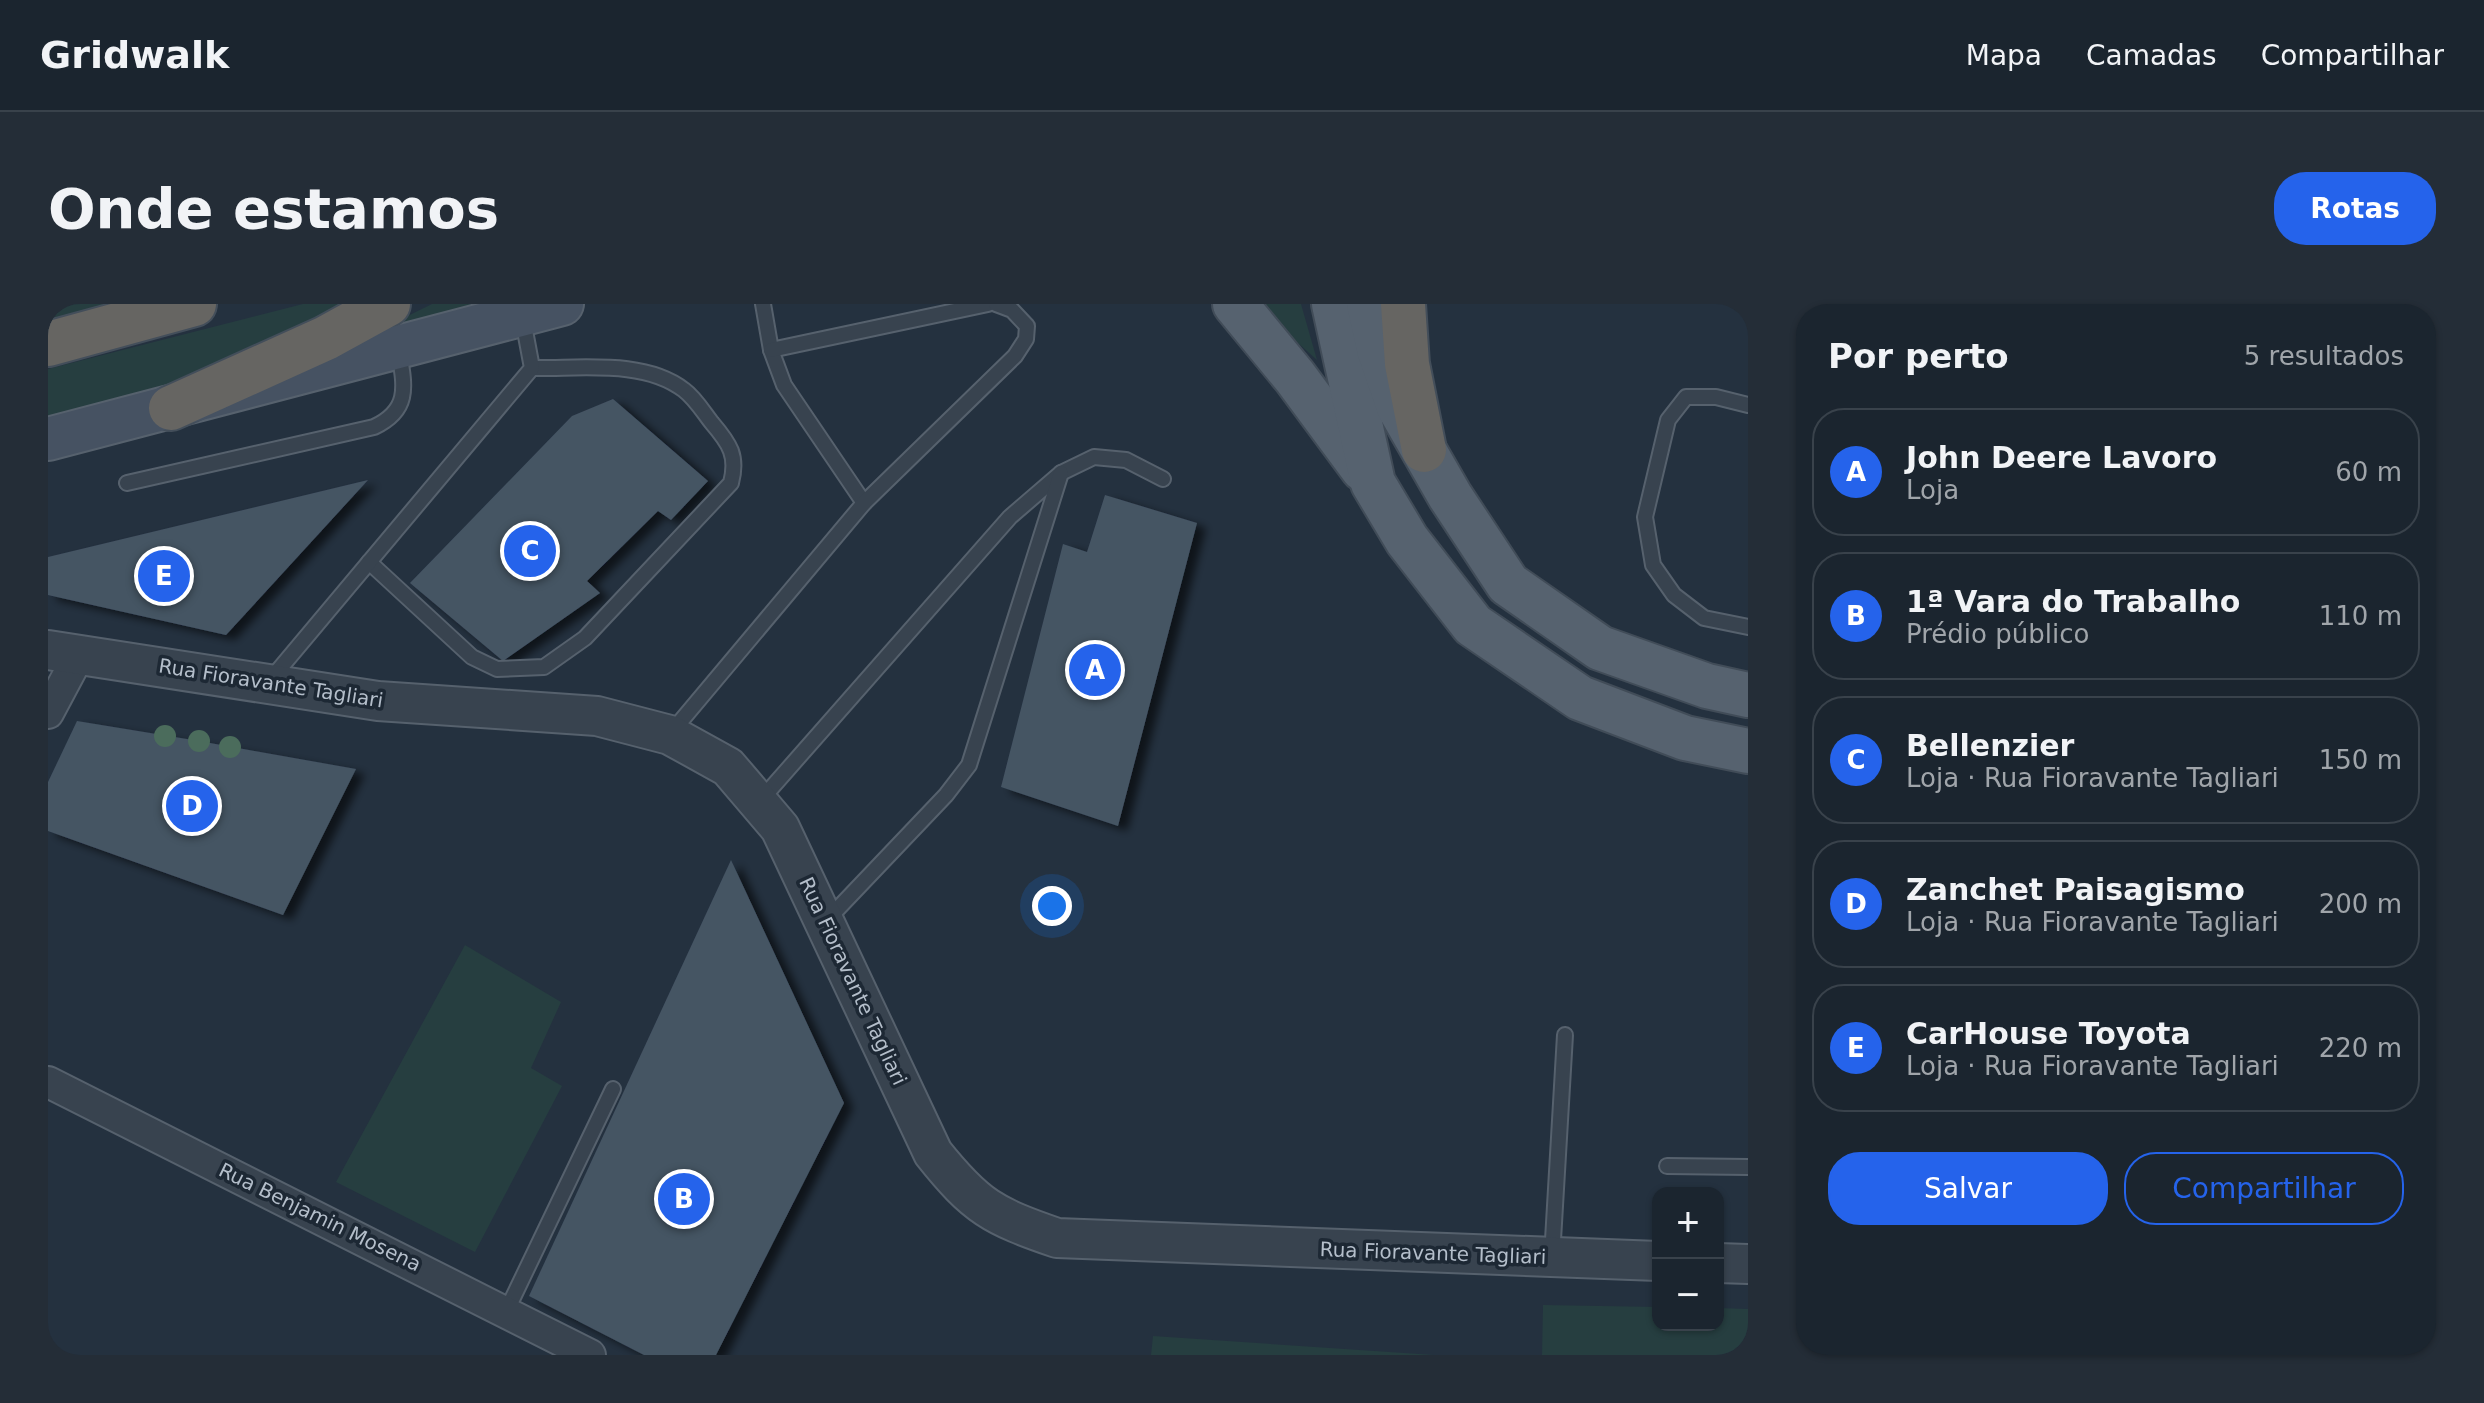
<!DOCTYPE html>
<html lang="pt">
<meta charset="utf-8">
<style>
:root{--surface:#1b252f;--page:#242d37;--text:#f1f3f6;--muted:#a0a5aa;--line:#39424b;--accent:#2563eb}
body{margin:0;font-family:"DejaVu Sans",sans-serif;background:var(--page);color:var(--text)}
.controls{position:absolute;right:24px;bottom:24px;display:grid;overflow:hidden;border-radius:16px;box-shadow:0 2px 6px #0004}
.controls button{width:72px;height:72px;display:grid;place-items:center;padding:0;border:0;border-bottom:2px solid var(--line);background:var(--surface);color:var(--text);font:40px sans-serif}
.you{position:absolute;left:1004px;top:602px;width:28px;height:28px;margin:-20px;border:6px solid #fff;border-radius:50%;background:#1a73e8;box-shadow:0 0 0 12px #1a73e833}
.badge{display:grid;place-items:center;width:52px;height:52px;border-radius:50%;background:var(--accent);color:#fff;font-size:26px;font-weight:700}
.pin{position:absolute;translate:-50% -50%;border:4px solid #fff;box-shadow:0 2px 8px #0006}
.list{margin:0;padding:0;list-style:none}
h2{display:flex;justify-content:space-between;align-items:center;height:104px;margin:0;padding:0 32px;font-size:34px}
h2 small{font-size:26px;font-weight:400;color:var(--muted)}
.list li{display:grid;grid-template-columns:52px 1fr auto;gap:24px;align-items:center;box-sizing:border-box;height:128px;margin:0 16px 16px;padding:0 16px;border:2px solid var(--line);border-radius:32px}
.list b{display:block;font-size:30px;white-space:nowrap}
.list p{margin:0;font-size:26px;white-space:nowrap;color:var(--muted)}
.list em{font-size:26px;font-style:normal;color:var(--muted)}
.actions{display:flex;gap:16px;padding:24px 32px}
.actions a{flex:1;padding:18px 0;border:2px solid var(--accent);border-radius:32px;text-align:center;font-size:28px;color:var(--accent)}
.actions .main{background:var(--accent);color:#fff}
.map{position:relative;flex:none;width:1700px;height:1051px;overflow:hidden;border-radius:32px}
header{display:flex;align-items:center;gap:48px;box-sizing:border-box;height:112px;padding:0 40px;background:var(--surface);border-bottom:2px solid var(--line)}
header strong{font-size:38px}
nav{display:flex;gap:44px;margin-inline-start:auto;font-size:28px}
.intro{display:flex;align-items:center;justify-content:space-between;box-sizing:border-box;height:192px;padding:0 48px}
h1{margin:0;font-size:56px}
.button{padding:20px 36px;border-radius:32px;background:var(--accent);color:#fff;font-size:28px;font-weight:700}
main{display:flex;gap:48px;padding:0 48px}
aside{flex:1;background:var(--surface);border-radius:32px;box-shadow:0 2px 6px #0004}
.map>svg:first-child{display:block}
.green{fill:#263e40}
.building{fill:#455464;filter:url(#shadow)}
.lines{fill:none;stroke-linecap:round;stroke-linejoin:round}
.service-casing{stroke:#56616d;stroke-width:18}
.minor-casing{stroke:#56616d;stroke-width:34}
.tertiary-casing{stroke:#56616d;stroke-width:42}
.secondary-casing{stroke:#56616d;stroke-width:46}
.primary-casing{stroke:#414c58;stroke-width:48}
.trunk-casing{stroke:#434e5a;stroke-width:48}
.service{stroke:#38434f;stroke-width:14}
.minor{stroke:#38434f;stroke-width:30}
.tertiary{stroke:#38434f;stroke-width:38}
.secondary{stroke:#465262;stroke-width:42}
.primary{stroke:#56626f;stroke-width:44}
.trunk{stroke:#666562;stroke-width:44}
.tree{fill:#4b6c5c}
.labels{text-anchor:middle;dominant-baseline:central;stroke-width:7;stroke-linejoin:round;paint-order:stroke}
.street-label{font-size:20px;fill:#b4beca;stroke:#1d2834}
</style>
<header>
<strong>Gridwalk</strong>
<nav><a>Mapa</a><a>Camadas</a><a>Compartilhar</a></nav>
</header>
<div class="intro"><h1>Onde estamos</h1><a class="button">Rotas</a></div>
<main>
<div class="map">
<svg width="1700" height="1051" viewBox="0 0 1700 1051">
<defs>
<filter id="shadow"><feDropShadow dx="9" dy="5" stdDeviation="4" flood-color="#0009"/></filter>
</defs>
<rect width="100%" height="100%" fill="#24313f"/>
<g class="green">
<polygon points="0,0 74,0 0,19"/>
<polygon points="255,0 303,0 145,80 0,119 0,65"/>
<polygon points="384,0 448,0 307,38"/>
<polygon points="1206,0 1253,0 1269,56"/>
<polygon points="417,641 513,698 483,764 514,782 427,948 288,878"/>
<polygon points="1495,1001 1610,1003 1610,1021 1670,1021 1670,1004 1700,1005 1700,1051 1494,1051"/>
<polygon points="1105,1032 1386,1051 1103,1051"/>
</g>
<g class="building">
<polygon points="565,95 660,177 623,216 610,207 539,277 552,289 455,357 362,279 524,112"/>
<polygon points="320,176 178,331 0,291 0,253"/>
<polygon points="1057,191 1149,219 1070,522 953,483 1015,240 1039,248"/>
<polygon points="29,417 151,437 308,465 235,611 0,527 0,478"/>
<polygon points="683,556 796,799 668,1051 596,1051 481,992"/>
</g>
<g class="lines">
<defs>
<g id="service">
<polyline points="715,0 723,46 736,81 816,199"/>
<polyline points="723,46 940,0"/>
<polyline points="1700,101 1668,93 1638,93 1620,116 1597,213 1605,261 1626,291 1656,314 1700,323"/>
<path d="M79,179l247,-56c36,-17 31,-40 25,-75"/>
<path d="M321,258l103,95 25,12 47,-2 41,-29 146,-155c7,-27 -1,-39 -19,-60 -8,-10 -17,-25 -28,-33 -40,-31 -105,-21 -152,-22"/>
<polyline points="223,375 484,64 475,16"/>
<polyline points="622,430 816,199 967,52 978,35 979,22 964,6 948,0"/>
<polyline points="711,498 962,213 1013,169 1046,153 1078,156 1115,175"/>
<polyline points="780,615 898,491 921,461 1013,169"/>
<polyline points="1619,862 1700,863"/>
<polyline points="1504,953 1517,731"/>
<polyline points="459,1006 565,785"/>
</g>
<g id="minor">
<polyline points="0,409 32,349"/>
<polyline points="0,778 542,1051"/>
</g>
<g id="tertiary">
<path d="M0,346l330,51 219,15 73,19 58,32 52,61 153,325c43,54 60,63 124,85l601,23"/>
<polyline points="1670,959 1700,960"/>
</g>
<polyline id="secondary" points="0,135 514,0"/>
<g id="primary">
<polyline points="1187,0 1247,73 1315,165"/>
<polyline points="1286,0 1325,179 1359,236 1425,321 1532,394 1637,434 1700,447"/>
<polyline points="1321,0 1331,45 1351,103 1402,192 1460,280 1552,344 1659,382 1700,391"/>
</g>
<g id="trunk">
<polyline points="1355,0 1359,60 1376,146"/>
<polyline points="0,40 146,0"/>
<polyline points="123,104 278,34 340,0"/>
</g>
</defs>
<use href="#service" class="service-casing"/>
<use href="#minor" class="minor-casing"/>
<use href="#tertiary" class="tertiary-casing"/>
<use href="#secondary" class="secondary-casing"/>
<use href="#primary" class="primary-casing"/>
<use href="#trunk" class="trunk-casing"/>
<use href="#service" class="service"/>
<use href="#minor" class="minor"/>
<use href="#tertiary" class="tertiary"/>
<use href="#secondary" class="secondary"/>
<use href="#primary" class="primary"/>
<use href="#trunk" class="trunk"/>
</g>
<g class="tree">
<circle cx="117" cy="432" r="11"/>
<circle cx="151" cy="437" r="11"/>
<circle cx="182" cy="443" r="11"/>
</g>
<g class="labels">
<g class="street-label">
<text transform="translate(223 379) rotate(9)">Rua Fioravante Tagliari</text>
<text transform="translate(805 677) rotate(65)">Rua Fioravante Tagliari</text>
<text transform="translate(272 913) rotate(26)">Rua Benjamin Mosena</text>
<text transform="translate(1385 949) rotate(2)">Rua Fioravante Tagliari</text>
</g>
</g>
</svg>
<div class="controls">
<button>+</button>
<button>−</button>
</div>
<div class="you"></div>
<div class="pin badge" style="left:1047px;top:366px">A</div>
<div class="pin badge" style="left:636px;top:895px">B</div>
<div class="pin badge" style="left:482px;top:247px">C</div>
<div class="pin badge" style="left:144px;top:502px">D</div>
<div class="pin badge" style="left:116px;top:272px">E</div>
</div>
<aside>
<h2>Por perto<small>5 resultados</small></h2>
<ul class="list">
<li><span class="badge">A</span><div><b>John Deere Lavoro</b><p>Loja</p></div><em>60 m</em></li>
<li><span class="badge">B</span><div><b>1ª Vara do Trabalho</b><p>Prédio público</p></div><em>110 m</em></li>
<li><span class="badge">C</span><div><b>Bellenzier</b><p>Loja · Rua Fioravante Tagliari</p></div><em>150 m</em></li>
<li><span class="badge">D</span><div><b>Zanchet Paisagismo</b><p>Loja · Rua Fioravante Tagliari</p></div><em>200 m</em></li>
<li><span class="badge">E</span><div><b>CarHouse Toyota</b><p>Loja · Rua Fioravante Tagliari</p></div><em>220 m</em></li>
</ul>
<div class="actions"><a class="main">Salvar</a><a>Compartilhar</a></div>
</aside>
</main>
